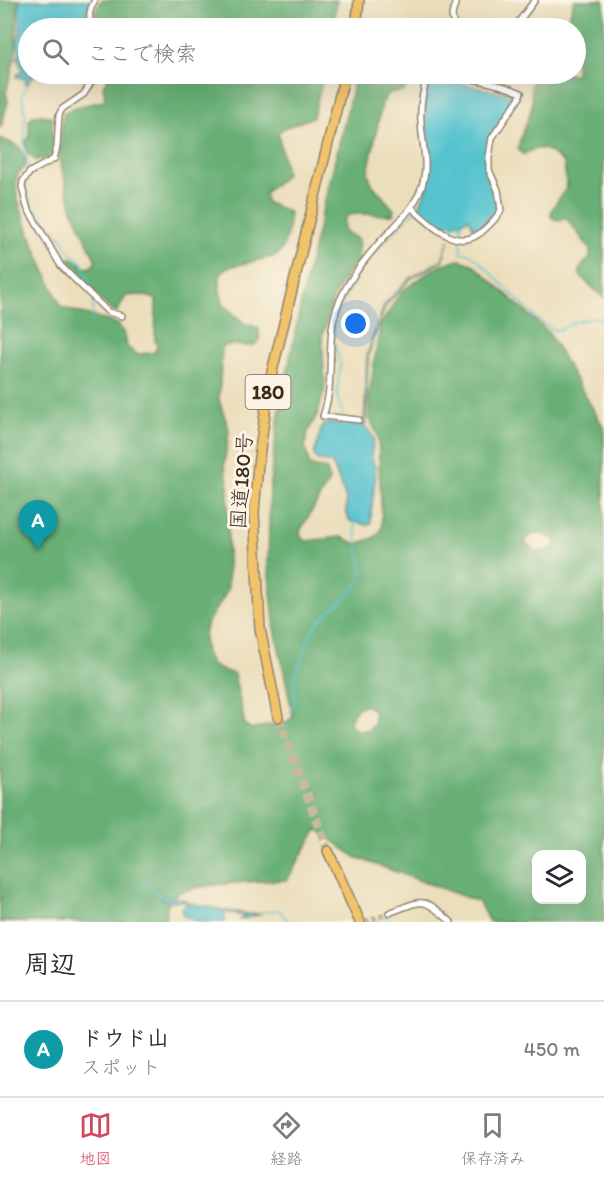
<!DOCTYPE html>
<html lang="ja">
<meta charset="utf-8">
<style>
:root{--surface:#fff;--page:#f2f2f3;--text:#2b2b33;--muted:#7c7c81;--line:#e1e1e2;--accent:#d1495b}
body{margin:0;font-family:Itim,"Klee One",sans-serif;background:var(--page);color:var(--text)}
.controls{position:absolute;right:18px;bottom:18px;display:grid;overflow:hidden;border-radius:12px;box-shadow:0 6px 24px #0002}
.controls button{width:54px;height:54px;display:grid;place-items:center;padding:0;border:0;border-bottom:2px solid var(--line);background:var(--surface);color:var(--text);font:30px sans-serif}
.you{position:absolute;left:356px;top:324px;width:21px;height:21px;margin:-15px;border:4px solid #fff;border-radius:50%;background:#1a73e8;box-shadow:0 0 0 9px #1a73e833}
.badge{display:grid;place-items:center;width:39px;height:39px;border-radius:50%;background:var(--accent);color:#fff;font-size:20px;font-weight:700}
.pin{position:absolute;translate:-50% -50px;filter:drop-shadow(0 2px 3px #0008)}
.pin::after{content:'';position:absolute;top:32px;width:21px;height:18px;background:inherit;clip-path:polygon(0 0,100% 0,50% 100%)}
.list{margin:0;padding:0;list-style:none}
h2{display:flex;justify-content:space-between;align-items:center;height:78px;margin:0;padding:0 24px;font-size:26px}
h2 small{font-size:20px;font-weight:400;color:var(--muted)}
.list li{display:grid;grid-template-columns:39px 1fr auto;gap:18px;align-items:center;box-sizing:border-box;height:96px;padding:0 24px;border-top:2px solid var(--line)}
.list b{display:block;font-size:22px;white-space:nowrap}
.list p{margin:0;font-size:20px;white-space:nowrap;color:var(--muted)}
.list em{font-size:20px;font-style:normal;color:var(--muted)}
.icon{flex:none;width:33px;height:33px;fill:none;stroke:currentColor;stroke-width:2;stroke-linecap:round;stroke-linejoin:round}
.map{position:relative;flex:none;width:604px;height:922px;overflow:hidden}
.search{position:absolute;background:var(--surface);box-shadow:0 6px 24px #0002;left:18px;right:18px;top:18px;height:66px;display:flex;align-items:center;gap:15px;box-sizing:border-box;padding:0 21px;border-radius:33px;color:var(--muted);font-size:22px}
.sheet{height:174px;background:var(--surface)}
nav{display:flex;justify-content:space-around;align-items:center;box-sizing:border-box;height:84px;border-top:2px solid var(--line);background:var(--surface);font-size:16px;color:var(--muted)}
nav a{display:grid;justify-items:center;gap:3px}
nav .on{color:var(--accent)}
.map>svg:first-child{display:block}
.forest{fill:#67af76;stroke:#516c4a;stroke-width:1.5;fill-rule:evenodd}
.water{fill:#55c2ce;stroke:#487676;stroke-width:1.5}
.lines{fill:none;stroke-linecap:round;stroke-linejoin:round}
.stream{stroke:#55c2ce;stroke-width:1.5}
.minor-tunnel{stroke:#c8ba9c;stroke-width:5;stroke-dasharray:5 2.5;stroke-linecap:butt}
.trunk-tunnel{stroke:#c8ba9c;stroke-width:9;stroke-dasharray:9 4.5;stroke-linecap:butt}
.minor-casing{stroke:#93846c;stroke-width:8}
.trunk-casing{stroke:#93846c;stroke-width:12}
.minor{stroke:#fff;stroke-width:5}
.trunk{stroke:#f1c36a;stroke-width:9}
.labels{text-anchor:middle;dominant-baseline:central;stroke-width:6;stroke-linejoin:round;paint-order:stroke}
.shield{fill:#fcf5e5;stroke:#75675a;stroke-width:1.5}
.shield-label{font-size:20px;font-weight:bold;fill:#3b2a1e}
.street-label{font-size:21px;fill:#3b2a1e;stroke:#fcf5e5}
</style>
<div class="map">
<svg width="604" height="922" viewBox="0 0 604 922">
<rect width="100%" height="100%" fill="#fcf5e5"/>
<filter id="ink" filterUnits="userSpaceOnUse"><feTurbulence type="fractalNoise" baseFrequency=".0167" numOctaves="2"/><feDisplacementMap in="SourceGraphic" scale="12" xChannelSelector="R" yChannelSelector="G"/><feConvolveMatrix kernelMatrix="1 2 1 2 8 2 1 2 1" color-interpolation-filters="sRGB"/></filter>
<filter id="wash" filterUnits="userSpaceOnUse"><feTurbulence type="fractalNoise" baseFrequency=".008" numOctaves="4" result="noise"/><feDisplacementMap in="SourceGraphic" scale="24" xChannelSelector="R" yChannelSelector="G"/><feGaussianBlur stdDeviation="1.35" result="paint"/><feColorMatrix in="noise" values="0 0 0 0 0 0 0 0 0 0 0 0 0 0 0 0 0 1.4 0 .05"/><feComposite in="paint" operator="in"/></filter>
<g filter="url(#wash)">
<rect width="100%" height="100%" fill="#ebdebb"/>
<g class="forest">
<polygon points="0,0 18,0 16,53 6,93 8,102 0,129"/>
<path d="M101,0h236l-4,28h-229c-11,-10 -11,-16 -3,-28z"/>
<path d="M574,0h30v298l-23,-21c-4,-9 3,-13 9,-19v-9l-23,-30c-34,5 -5,-21 0,-32l-3,-24c-14,-12 -23,-21 -39,-9h-3l-4,-5c2,-15 11,-28 14,-43 1,-11 -4,-21 3,-30l6,-2h35v-46h-7v-10z"/>
<path d="M111,74h213l-11,43 -31,12 -4,4 8,40c-5,14 -27,12 -19,30l22,9c1,12 -3,37 -13,44l-51,12 -5,8v16l4,13 20,18 15,5v12l-4,5c-11,3 -24,-3 -33,2l-3,53 10,30 -5,36 4,15v107c-4,12 -13,20 -19,32 -8,12 -6,39 7,47 5,4 12,5 18,7l11,51 7,4 34,-7 4,-2 3,-4 -18,-87 -7,-63 2,-82 8,-65 28,-141 42,-171 7,-33h68l-2,5h-11l-6,12 -16,2 -6,10 -14,70 4,11 22,26 -1,5 -34,-1 -11,1 -4,5v11l15,9 -1,20 -10,11 -15,28 -11,38 3,50 -7,26 -10,19 -3,13 4,19c6,5 13,2 18,6l2,11 -29,50 1,6 5,4 36,-4 14,7c12,-4 24,-5 26,-19l-4,-89 -9,-19v-21l11,-70 21,-34 31,-22 20,-9 9,-1 13,5 74,67 56,96v494h-115l-10,-20 -124,-45 -38,-28 -30,51c-22,1 -99,3 -113,16 -8,7 -8,16 -9,26h-165v-784l20,9 5,11v9c-5,5 -9,8 -9,15 -2,25 34,98 45,125l57,17 7,12 2,11 10,7 15,-1 4,-3 1,-4 -2,-5 1,-42 -15,-4 -15,1 -9,16h-4l-30,-29 -17,-22 3,-3h3l14,10 5,-1 5,-6 -24,-52 -13,-52 4,-43 9,-6 31,-7 2,-4 -2,-11zM534,533h6l15,6 1,6 -8,6 -11,1 -11,-8v-5zM363,705l6,2 5,4v13l-6,6h-12l-6,-6c2,-10 4,-14 13,-19zM536,854h46v46h-46z"/>
<polygon points="41,115 50,116 52,118 54,153 48,158 36,160 28,154 25,141 29,138 29,120 33,116"/>
</g>
<g class="water">
<polygon points="19,0 91,0 86,13 85,28 28,28 28,74 39,74 31,77 27,86 24,78 16,77 23,69 17,59 20,54 17,41 20,34"/>
<path d="M439,74h2l-2,5 78,17c-14,21 -37,44 -31,72 3,15 9,25 11,41l-23,24 -1,-6 -4,-9 -12,6 -20,1 -19,-16c4,-10 10,-20 11,-31 4,-34 -11,-66 1,-99h6z"/>
<polygon points="449,240 442,261 410,279 386,305 373,339 368,357 366,420 365,426 374,438 371,455 376,473 371,514 371,523 367,525 350,521 346,512 346,499 333,465 331,463 318,460 314,455 322,426 329,423 364,425 367,357 372,339 385,304 409,279 442,260"/>
<polygon points="162,896 183,899 189,903 228,911 251,914 262,914 239,920 245,916 225,912 225,922 199,922 182,915 182,908 187,903 185,901 166,901 161,898"/>
</g>
<g class="lines">
<g class="stream">
<polyline points="27,85 22,96 25,114 24,145 29,170"/>
<polyline points="26,181 26,188 30,203 64,241 69,252 83,264 94,295"/>
<polyline points="452,232 454,224"/>
<polyline points="461,236 461,222"/>
<polyline points="461,243 461,253 469,253 478,260 538,320 554,330 561,330 574,322 596,317 602,322"/>
<polyline points="604,314 602,316 604,332"/>
<polyline points="92,321 94,301"/>
<path d="M343,417c0,-7 -4,-11 -5,-17 -2,-11 1,-23 2,-32 1,-9 -5,-18 -6,-27 -1,-50 51,-102 85,-134"/>
<path d="M290,711l4,-5 1,-30 17,-45c13,-22 40,-30 51,-57l-9,-52"/>
<polyline points="141,882 162,897"/>
<polyline points="263,912 279,910 289,922"/>
<polyline points="374,922 387,916 389,918"/>
</g>
</g>
</g>
<g filter="url(#ink)">
<g class="lines">
<polyline class="minor-tunnel" points="365,922 389,913"/>
<polyline class="trunk-tunnel" points="278,717 328,851"/>
<defs>
<g id="minor">
<path d="M94,28c-7,-9 -5,-18 1,-28"/>
<polyline points="454,28 452,15 456,0"/>
<polyline points="514,28 535,0"/>
<polyline points="96,74 84,94 62,109 59,115 57,147 54,159 30,172 23,181 22,187 27,207 61,266 108,312 122,316"/>
<path d="M429,74c30,2 65,7 92,19"/>
<path d="M412,208c21,18 47,48 74,20 5,-5 12,-11 15,-18l-3,-20 -9,-20v-13l3,-19 4,-6 24,-35"/>
<path d="M359,420l-36,-4c14,-37 0,-80 17,-116 9,-21 24,-40 39,-57 16,-18 35,-33 43,-57 7,-22 0,-42 -1,-64 -1,-16 2,-34 8,-48"/>
<path d="M389,913c34,-13 34,-17 62,9"/>
</g>
<g id="trunk">
<polyline points="356,28 359,0"/>
<polyline points="278,717 260,629 254,512 258,465 269,384 345,74"/>
<polyline points="328,851 360,922"/>
</g>
</defs>
<use href="#minor" class="minor-casing"/>
<use href="#trunk" class="trunk-casing"/>
<use href="#minor" class="minor"/>
<use href="#trunk" class="trunk"/>
</g>
</g>
<g class="labels">
<rect class="shield" x="245.5" y="375" width="45" height="34" rx="4.5"/>
<g class="shield-label">
<text x="268" y="392">180</text>
</g>
<g class="street-label">
<text transform="translate(241 481) rotate(-86)">国道180号</text>
</g>
</g>
</svg>
<div class="controls">
<button><svg class="icon" aria-label="layers" viewBox="0 0 24 24"><path d="M12 4l9 5-9 5-9-5zM3 14l9 5 9-5"/></svg></button>
</div>
<div class="you"></div>
<div class="pin badge" style="left:38px;top:550px;background:#0f9aa8">A</div>
<div class="search"><svg class="icon" aria-label="search" viewBox="0 0 24 24"><circle cx="10" cy="10" r="6"/><path d="M15 15l6 6"/></svg>ここで検索</div>
</div>
<section class="sheet">
<h2>周辺<small></small></h2>
<ul class="list">
<li><span class="badge" style="background:#0f9aa8">A</span><div><b>ドウド山</b><p>スポット</p></div><em>450 m</em></li>
</ul>
</section>
<nav>
<a class="on"><svg class="icon" aria-label="map" viewBox="0 0 24 24"><path d="M3 6l6-2 6 2 6-2v14l-6 2-6-2-6 2zM9 4v14M15 6v14"/></svg>地図</a>
<a><svg class="icon" aria-label="directions" viewBox="0 0 24 24"><path d="M12 3l9 9-9 9-9-9zM9 14v-3h6M13 9l2 2-2 2"/></svg>経路</a>
<a><svg class="icon" aria-label="saved" viewBox="0 0 24 24"><path d="M7 4h10v16l-5-4-5 4z"/></svg>保存済み</a>
</nav>
